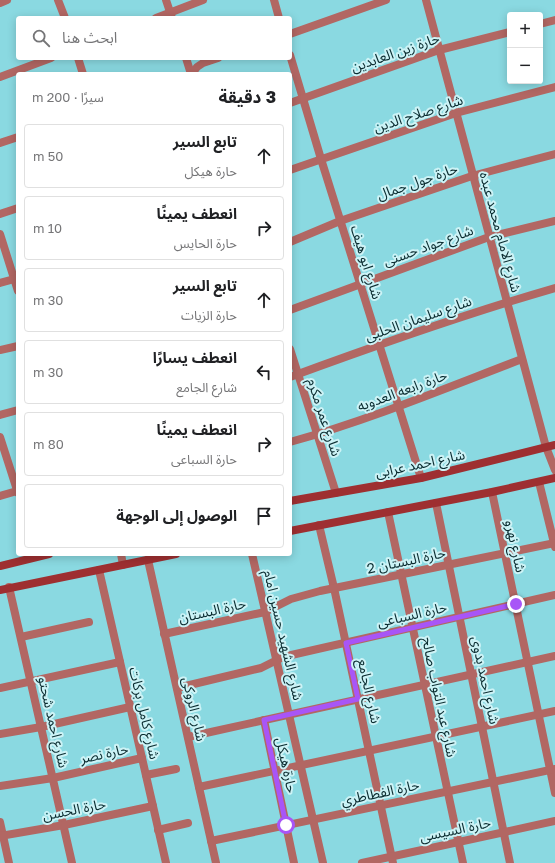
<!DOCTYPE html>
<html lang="ar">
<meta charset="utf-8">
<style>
:root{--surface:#fff;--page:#f2f2f2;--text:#202124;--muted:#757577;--line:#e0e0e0}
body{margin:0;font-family:"Golos Text","Noto Sans Arabic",sans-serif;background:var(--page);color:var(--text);direction:rtl}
.controls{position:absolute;right:12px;top:12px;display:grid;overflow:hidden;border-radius:4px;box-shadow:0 2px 10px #0003}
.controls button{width:36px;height:36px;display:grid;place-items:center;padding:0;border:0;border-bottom:1px solid var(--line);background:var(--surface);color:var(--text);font:20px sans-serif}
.stop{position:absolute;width:12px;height:12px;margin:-9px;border:3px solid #a855f7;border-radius:50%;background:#fff}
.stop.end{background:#a855f7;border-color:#fff;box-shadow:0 1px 4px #0008}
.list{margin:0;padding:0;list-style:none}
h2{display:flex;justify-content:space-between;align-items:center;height:52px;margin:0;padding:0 16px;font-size:17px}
h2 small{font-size:13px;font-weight:400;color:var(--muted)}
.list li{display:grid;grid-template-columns:26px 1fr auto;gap:12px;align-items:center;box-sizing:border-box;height:64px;margin:0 8px 8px;padding:0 8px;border:1px solid var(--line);border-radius:4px}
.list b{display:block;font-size:15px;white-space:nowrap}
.list p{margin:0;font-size:13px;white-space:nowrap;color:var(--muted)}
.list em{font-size:13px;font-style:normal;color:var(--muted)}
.icon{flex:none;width:22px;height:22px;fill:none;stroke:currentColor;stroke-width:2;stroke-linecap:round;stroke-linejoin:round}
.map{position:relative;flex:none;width:555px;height:863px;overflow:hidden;direction:ltr}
.search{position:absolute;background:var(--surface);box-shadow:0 2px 10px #0003;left:16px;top:16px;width:276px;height:44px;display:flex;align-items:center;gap:10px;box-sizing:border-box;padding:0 14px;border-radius:4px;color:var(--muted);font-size:15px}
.panel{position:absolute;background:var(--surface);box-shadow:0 2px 10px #0003;left:16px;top:72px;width:276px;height:484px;border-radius:4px;direction:rtl}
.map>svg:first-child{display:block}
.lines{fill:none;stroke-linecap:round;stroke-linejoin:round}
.street{stroke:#b26763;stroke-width:8}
.secondary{stroke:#9e2f31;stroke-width:8}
.route{stroke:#a855f7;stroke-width:5}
.labels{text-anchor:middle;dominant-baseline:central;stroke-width:4;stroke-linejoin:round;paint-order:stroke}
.street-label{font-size:14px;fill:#0a2c30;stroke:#cdf3f6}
</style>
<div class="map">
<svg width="555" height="863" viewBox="0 0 555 863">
<rect width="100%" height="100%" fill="#8ad9e1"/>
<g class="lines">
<g class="street">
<polyline points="58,0 65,18"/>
<polyline points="166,0 172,18"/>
<polyline points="274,0 279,18"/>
<polyline points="426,0 546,447 555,470"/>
<polyline points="0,3 7,0"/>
<polyline points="156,18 203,0"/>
<polyline points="540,24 555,20"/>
<polyline points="290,34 386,0"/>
<polyline points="290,55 321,159 421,478"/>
<polyline points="78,58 83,74"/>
<polyline points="186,58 191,74"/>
<polyline points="192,74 197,67 203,63 218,58"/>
<polyline points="0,77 51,58"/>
<polyline points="290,103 439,50 510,32"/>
<polyline points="0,143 18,137"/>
<polyline points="290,170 456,113 555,87"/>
<polyline points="0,214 18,208"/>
<polyline points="0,234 18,291"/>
<polyline points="290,242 340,221 472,176 555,154"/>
<polyline points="0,283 18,278"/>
<polyline points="290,310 489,237 555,221"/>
<polyline points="290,349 336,493"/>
<polyline points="0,350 18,346"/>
<path d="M290,377c87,-32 175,-63 265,-89"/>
<polyline points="0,415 18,410"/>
<polyline points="0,437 18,493"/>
<path d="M290,442c79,-22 156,-54 232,-83"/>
<polyline points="539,482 555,547"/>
<polyline points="492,492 555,793"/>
<polyline points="0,496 17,491"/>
<polyline points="436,503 510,863"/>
<polyline points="388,512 463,863"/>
<polyline points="319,525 334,588 393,863"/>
<polyline points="121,554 123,565"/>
<path d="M252,554c23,103 48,206 71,309"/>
<polyline points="148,560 216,863"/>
<polyline points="99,570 166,863"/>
<polyline points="9,587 72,863"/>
<polyline points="164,634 265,612 291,599 320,591 555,543"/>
<polyline points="21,637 89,622"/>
<polyline points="0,688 120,662"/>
<polyline points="177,688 261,668 279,659 287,656 555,595"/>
<polyline points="264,720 294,863"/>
<polyline points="0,734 41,727 130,707"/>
<polyline points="188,737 555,656"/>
<polyline points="146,775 176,769"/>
<polyline points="0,786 53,778 142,758"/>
<polyline points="199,787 555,711"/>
<polyline points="0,822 9,863"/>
<polyline points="158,830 188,823"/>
<polyline points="0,836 64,825 153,806"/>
<polyline points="211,841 555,769"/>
<polyline points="362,863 555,821"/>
</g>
<g class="secondary">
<polyline points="290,501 421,478 555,445"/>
<polyline points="290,531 492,492 555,478"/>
<polyline points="0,566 49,554"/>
<polyline points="0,590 176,554"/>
</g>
</g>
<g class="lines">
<polyline class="route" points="286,825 264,720 358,699 346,643 516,604"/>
</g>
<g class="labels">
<g class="street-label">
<text transform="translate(395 52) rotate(-19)">حارة زين العابدين</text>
<text transform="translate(418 113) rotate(-18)">شارع صلاح الدين</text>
<text transform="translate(417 181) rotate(-19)">حارة جول جمال</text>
<text transform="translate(501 232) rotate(75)">شارع الامام محمد عبده</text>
<text transform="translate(428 245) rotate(-20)">شارع جواد حسنى</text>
<text transform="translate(367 262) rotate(73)">شارع ابو هيف</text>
<text transform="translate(418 318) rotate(-19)">شارع سليمان الحلبى</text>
<text transform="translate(402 390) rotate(-20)">حارة رابعه العدويه</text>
<text transform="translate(325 417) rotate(72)">شارع عمر مكرم</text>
<text transform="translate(420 463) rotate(-12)">شارع احمد عرابى</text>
<text transform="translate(516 546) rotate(78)">شارع نهرو</text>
<text transform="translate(406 560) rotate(-12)">حارة البستان 2</text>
<text transform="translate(212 610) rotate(-13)">حارة البستان</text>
<text transform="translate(412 614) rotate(-13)">حارة السباعى</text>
<text transform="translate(284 635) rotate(77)">شارع الشهيد حسين امام</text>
<text transform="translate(486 680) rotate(78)">شارع احمد بدوى</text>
<text transform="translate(370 691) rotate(78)">شارع الجامع</text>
<text transform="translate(440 697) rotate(78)">شارع عبد التواب صالح</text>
<text transform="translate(195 709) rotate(77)">شارع الروكى</text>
<text transform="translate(145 713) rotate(77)">شارع كامل بركات</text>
<text transform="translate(54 722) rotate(77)">شارع احمد شحتو</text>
<text transform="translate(104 753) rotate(-12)">حارة نصر</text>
<text transform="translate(287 765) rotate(78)">حارة هيكل</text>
<text transform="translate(380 792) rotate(-12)">حارة الفطاطري</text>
<text transform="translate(74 809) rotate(-11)">حارة الحسن</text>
<text transform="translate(455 829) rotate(-12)">حارة السيسى</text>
</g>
</g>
</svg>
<div class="controls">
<button>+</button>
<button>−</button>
</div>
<div class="stop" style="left:286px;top:825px"></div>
<div class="stop end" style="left:516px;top:604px"></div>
<div class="search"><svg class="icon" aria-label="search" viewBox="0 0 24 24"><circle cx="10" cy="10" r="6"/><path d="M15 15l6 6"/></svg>ابحث هنا</div>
<section class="panel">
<h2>3 دقيقة<small>سيرًا · 200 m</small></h2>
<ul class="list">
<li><svg class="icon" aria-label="ahead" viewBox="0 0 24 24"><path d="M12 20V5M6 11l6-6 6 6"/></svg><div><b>تابع السير</b><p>حارة هيكل</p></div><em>50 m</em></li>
<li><svg class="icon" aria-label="right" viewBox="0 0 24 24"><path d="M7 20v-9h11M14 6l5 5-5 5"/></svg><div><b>انعطف يمينًا</b><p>حارة الحايس</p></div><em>10 m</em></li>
<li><svg class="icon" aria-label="ahead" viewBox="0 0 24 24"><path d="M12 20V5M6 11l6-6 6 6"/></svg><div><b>تابع السير</b><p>حارة الزيات</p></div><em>30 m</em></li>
<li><svg class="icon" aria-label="left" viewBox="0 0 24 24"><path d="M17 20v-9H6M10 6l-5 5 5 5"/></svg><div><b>انعطف يسارًا</b><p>شارع الجامع</p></div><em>30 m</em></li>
<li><svg class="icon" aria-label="right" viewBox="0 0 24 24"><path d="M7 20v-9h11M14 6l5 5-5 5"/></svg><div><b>انعطف يمينًا</b><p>حارة السباعى</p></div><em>80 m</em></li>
<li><svg class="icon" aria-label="arrive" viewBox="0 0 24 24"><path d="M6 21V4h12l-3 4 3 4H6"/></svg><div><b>الوصول إلى الوجهة</b></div></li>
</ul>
</section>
</div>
